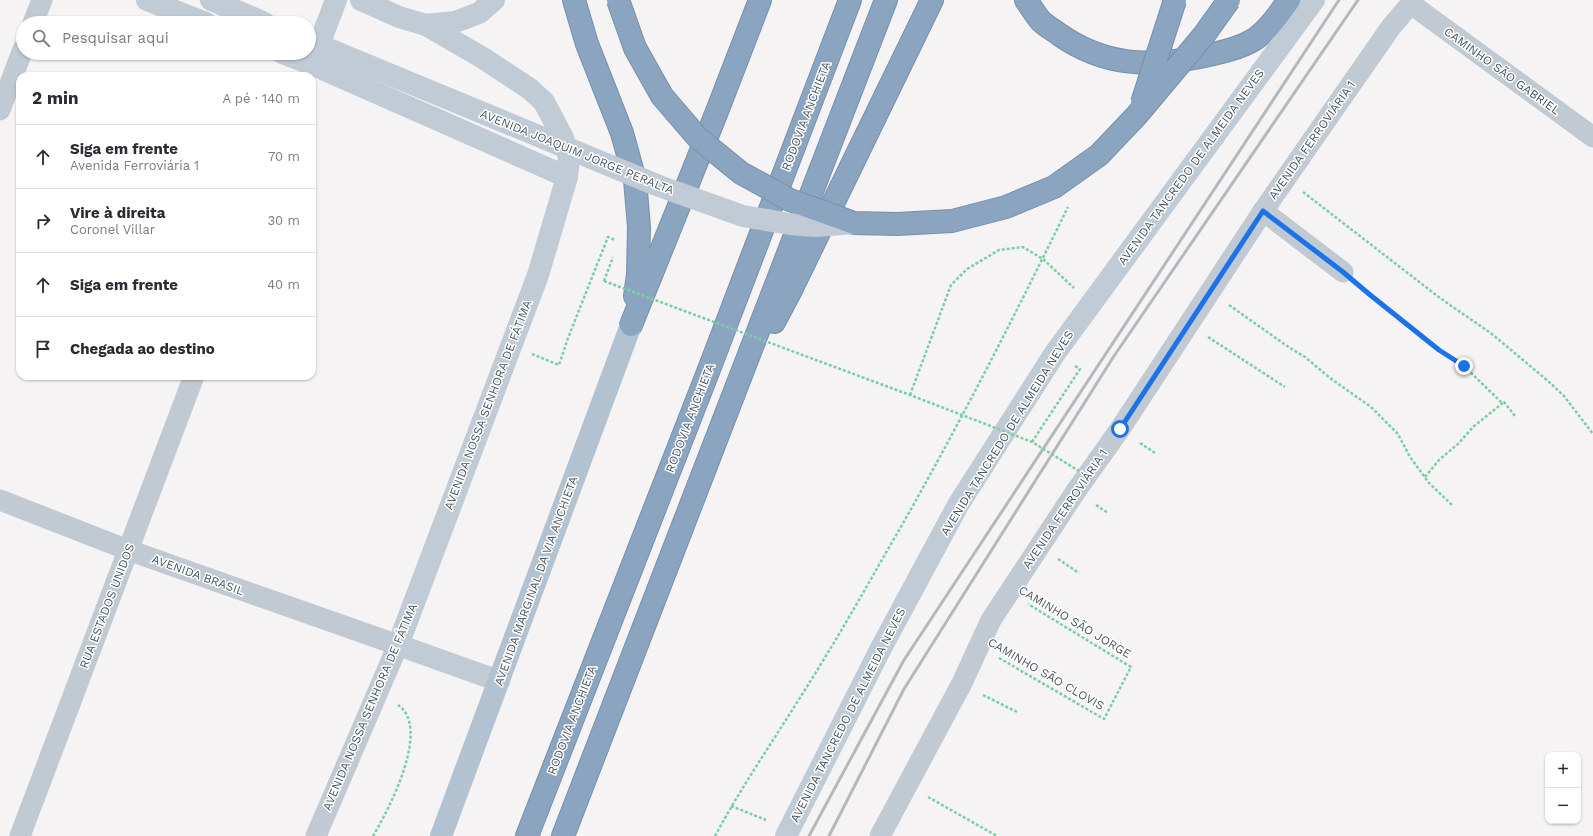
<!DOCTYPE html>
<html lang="pt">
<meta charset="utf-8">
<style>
:root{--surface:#fff;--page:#f2f2f3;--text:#2b2b33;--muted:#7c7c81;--line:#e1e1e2}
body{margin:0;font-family:"Work Sans",sans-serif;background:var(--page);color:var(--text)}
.controls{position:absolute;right:12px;bottom:12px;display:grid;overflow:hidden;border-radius:8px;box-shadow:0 1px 3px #0004}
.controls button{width:36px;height:36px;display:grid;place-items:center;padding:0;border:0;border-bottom:1px solid var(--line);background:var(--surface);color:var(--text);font:20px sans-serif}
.stop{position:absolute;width:12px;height:12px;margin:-9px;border:3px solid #1a73e8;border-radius:50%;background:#fff}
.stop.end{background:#1a73e8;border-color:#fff;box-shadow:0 1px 4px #0008}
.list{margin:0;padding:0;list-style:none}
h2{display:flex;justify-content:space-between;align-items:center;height:52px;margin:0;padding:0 16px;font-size:17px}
h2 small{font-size:13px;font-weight:400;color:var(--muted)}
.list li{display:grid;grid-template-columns:26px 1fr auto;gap:12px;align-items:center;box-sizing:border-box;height:64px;padding:0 16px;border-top:1px solid var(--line)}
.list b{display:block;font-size:15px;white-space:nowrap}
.list p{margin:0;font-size:13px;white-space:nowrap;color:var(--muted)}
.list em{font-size:13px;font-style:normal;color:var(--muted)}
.icon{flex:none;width:22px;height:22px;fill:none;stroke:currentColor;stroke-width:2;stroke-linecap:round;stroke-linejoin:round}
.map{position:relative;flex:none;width:1593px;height:836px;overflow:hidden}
.search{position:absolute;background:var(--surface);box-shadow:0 1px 3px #0004;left:16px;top:16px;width:300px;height:44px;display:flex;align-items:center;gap:10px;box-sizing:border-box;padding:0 14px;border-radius:22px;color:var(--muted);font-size:15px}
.panel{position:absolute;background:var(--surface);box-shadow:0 1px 3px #0004;left:16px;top:72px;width:300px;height:308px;border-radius:12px}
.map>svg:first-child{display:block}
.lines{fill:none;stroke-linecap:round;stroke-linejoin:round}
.highway-casing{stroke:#7690ad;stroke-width:24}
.path{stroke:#7ad0a6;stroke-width:2.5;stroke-dasharray:3 2;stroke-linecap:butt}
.street{stroke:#c1cad2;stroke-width:21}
.secondary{stroke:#c1cbd6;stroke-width:22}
.primary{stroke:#b3c2d1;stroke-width:22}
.highway{stroke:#8ba5c1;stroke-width:22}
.rail{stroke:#b5b8bd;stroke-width:3}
.highway-bridge-casing{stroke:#7690ad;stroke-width:24;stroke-linecap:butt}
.path-bridge{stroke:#7ad0a6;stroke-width:2.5;stroke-dasharray:3 2;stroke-linecap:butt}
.secondary-bridge{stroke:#c1cbd6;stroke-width:22}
.highway-bridge{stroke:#8ba5c1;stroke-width:22}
.route{stroke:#1a73e8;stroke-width:5}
.labels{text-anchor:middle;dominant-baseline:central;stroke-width:3;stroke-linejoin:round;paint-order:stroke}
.street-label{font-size:12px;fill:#4a5661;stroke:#fff}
</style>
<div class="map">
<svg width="1593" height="836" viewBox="0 0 1593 836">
<rect width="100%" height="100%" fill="#f5f3f3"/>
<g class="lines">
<defs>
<g id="highway">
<polyline points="574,0 587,44 622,133 635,180 639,227 638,274 635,296"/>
<path d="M1026,0c5,7 9,14 14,20 5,6 14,10 20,15 45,31 88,32 140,22 18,-4 39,-8 55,-18 14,-10 24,-25 34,-39"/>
<polyline points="774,322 791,290 932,0"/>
<polyline points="631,325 716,114 760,0"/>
<polyline points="527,836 708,372 850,0"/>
<polyline points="563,836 886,0"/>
</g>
</defs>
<use href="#highway" class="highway-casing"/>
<g class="path">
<polyline points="1303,192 1440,298 1492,334 1548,381 1564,396 1593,434"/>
<polyline points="604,281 613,257"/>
<polyline points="1360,287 1439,350 1464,366 1501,402 1504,402 1515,416"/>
<polyline points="1229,305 1290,348 1305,357 1330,378 1371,407 1398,434 1410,457 1429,483 1453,506"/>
<polyline points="1208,337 1285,387"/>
<polyline points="532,354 559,365 568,338 608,237 615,240"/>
<polyline points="910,395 951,285 967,269 999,250 1023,247 1043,259 1074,288"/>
<polyline points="1032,442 1080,369 1075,366"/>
<polyline points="1140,443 1155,453"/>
<polyline points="1425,477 1439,460 1459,443 1473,427 1504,402"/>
<polyline points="1096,505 1108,513"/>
<polyline points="1058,559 1079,573"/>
<polyline points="999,658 1104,719 1131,667 1028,604"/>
<polyline points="983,695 1017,712"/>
<polyline points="928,797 997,836"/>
<polyline points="731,806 766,820"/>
<path d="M373,836c15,-25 59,-108 25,-131"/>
<path d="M715,836c28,-52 62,-101 93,-151 25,-40 49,-81 72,-122 68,-116 129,-236 188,-356"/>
</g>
<g class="street">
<polyline points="1411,4 1593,137"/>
<polyline points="33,23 42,0"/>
<polyline points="0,110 23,49"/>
<polyline points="1263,211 1343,272"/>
<polyline points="0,500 128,550 398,645 316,836"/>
<polyline points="20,836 194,376"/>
<polyline points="880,836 962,683 991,620 1076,491 1120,429 1263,211 1391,27 1414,0"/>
</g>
<g class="secondary">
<polyline points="147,0 206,23"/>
<polyline points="211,0 265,23"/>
<polyline points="361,0 399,17 426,25 455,22 479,13 494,0"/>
<polyline points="426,25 483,58 530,89 544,102 563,138 569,157 567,177 538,275 398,645 499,681"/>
<polyline points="282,53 311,64 567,177"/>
<polyline points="312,63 336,0"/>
<polyline points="786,836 881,648 958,505 1055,353 1314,0"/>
</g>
<polyline class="primary" points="441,836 631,325"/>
<use href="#highway" class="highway"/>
<g class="rail">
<polyline points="809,836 904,660 1339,0"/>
<polyline points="829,836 904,689 1114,356 1358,0"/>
</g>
<defs>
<g id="highway-bridge">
<polyline points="618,0 635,48 662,96 698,138 741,173 790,200 854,223 897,224 952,221 1006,207 1054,187 1099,155 1137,115 1204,35 1229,0"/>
<polyline points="1142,103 1175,0"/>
</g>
</defs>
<use href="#highway-bridge" class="highway-bridge-casing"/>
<polyline class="path-bridge" points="604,281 910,395 1032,442 1079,471"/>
<polyline class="secondary-bridge" points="309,41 659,186 743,216 790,224 815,226 854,223"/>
<use href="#highway-bridge" class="highway-bridge"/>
</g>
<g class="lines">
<polyline class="route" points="1120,429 1263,211 1343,272 1369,294 1439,350 1464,366"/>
</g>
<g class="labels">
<g class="street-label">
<text transform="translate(1502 71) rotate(36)">CAMINHO SÃO GABRIEL</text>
<text transform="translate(806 116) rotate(-69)">RODOVIA ANCHIETA</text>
<text transform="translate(1312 140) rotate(-55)">AVENIDA FERROVIÁRIA 1</text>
<text transform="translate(577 152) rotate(22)">AVENIDA JOAQUIM JORGE PERALTA</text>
<text transform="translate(1191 167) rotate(-54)">AVENIDA TANCREDO DE ALMEIDA NEVES</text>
<text transform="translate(488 405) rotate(-69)">AVENIDA NOSSA SENHORA DE FÁTIMA</text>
<text transform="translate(690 418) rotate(-69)">RODOVIA ANCHIETA</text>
<text transform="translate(1007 433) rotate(-58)">AVENIDA TANCREDO DE ALMEIDA NEVES</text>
<text transform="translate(1065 509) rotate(-56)">AVENIDA FERROVIÁRIA 1</text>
<text transform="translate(198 575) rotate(20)">AVENIDA BRASIL</text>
<text transform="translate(536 581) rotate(-70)">AVENIDA MARGINAL DA VIA ANCHIETA</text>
<text transform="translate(107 606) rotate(-69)">RUA ESTADOS UNIDOS</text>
<text transform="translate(1075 622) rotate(31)">CAMINHO SÃO JORGE</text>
<text transform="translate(1046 674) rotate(30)">CAMINHO SÃO CLOVIS</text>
<text transform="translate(370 707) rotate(-67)">AVENIDA NOSSA SENHORA DE FÁTIMA</text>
<text transform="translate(848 715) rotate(-63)">AVENIDA TANCREDO DE ALMEIDA NEVES</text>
<text transform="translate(572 720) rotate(-69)">RODOVIA ANCHIETA</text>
</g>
</g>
</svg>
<div class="controls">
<button>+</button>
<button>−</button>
</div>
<div class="stop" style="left:1120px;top:429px"></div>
<div class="stop end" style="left:1464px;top:366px"></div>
<div class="search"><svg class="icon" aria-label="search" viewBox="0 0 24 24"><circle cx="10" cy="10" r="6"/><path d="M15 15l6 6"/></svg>Pesquisar aqui</div>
<section class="panel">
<h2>2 min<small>A pé · 140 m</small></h2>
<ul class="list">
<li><svg class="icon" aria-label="ahead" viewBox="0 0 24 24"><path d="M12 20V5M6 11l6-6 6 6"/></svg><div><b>Siga em frente</b><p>Avenida Ferroviária 1</p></div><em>70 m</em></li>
<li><svg class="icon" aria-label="right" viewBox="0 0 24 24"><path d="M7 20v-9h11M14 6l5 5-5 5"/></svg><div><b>Vire à direita</b><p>Coronel Villar</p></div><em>30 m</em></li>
<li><svg class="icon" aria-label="ahead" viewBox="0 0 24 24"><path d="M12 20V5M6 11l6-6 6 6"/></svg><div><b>Siga em frente</b></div><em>40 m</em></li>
<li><svg class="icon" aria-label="arrive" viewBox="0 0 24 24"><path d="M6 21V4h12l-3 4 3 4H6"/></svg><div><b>Chegada ao destino</b></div></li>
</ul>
</section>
</div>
